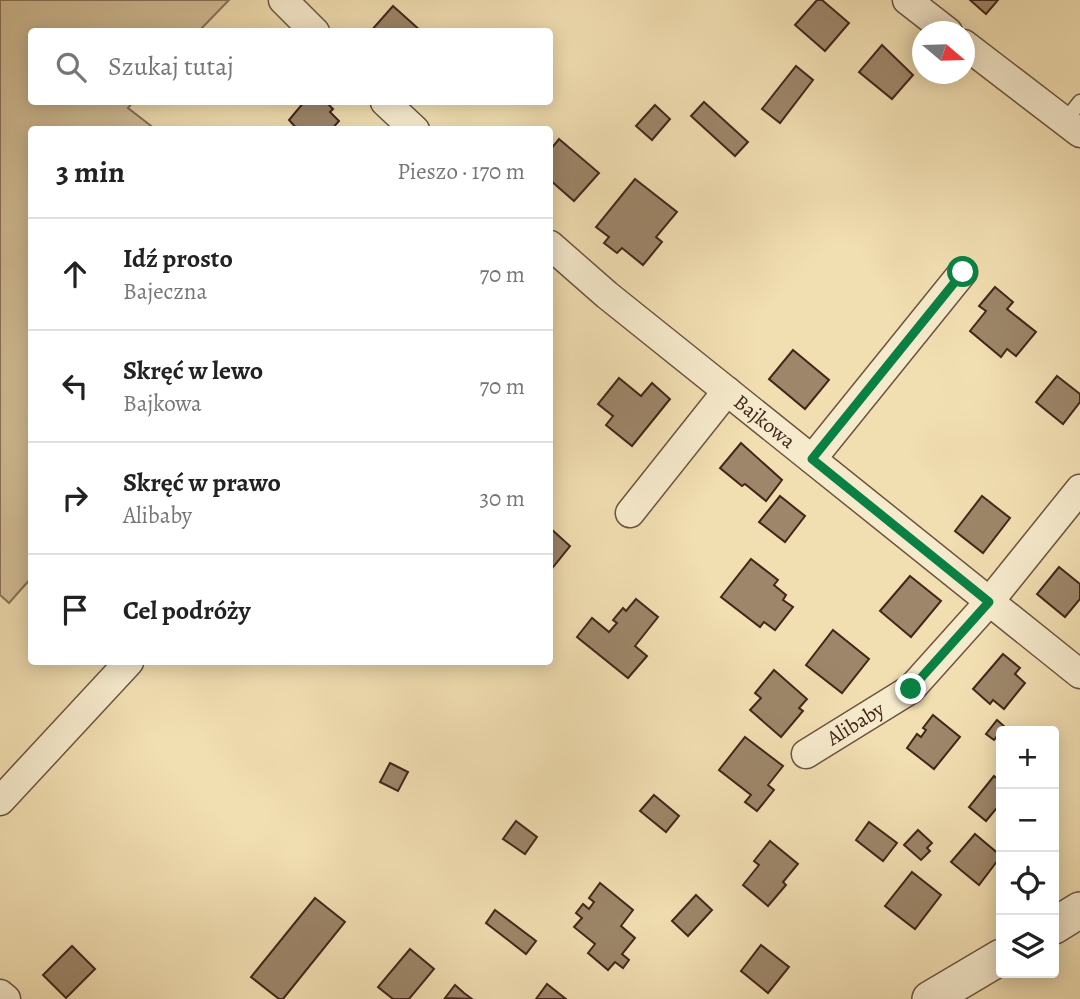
<!DOCTYPE html>
<html lang="pl">
<meta charset="utf-8">
<style>
:root{--surface:#fff;--page:#f6f6f6;--text:#222;--muted:#767676;--line:#e0e0e0}
body{margin:0;font-family:Alegreya,serif;background:var(--page);color:var(--text)}
.controls{position:absolute;right:21px;bottom:21px;display:grid;overflow:hidden;border-radius:7px;box-shadow:0 4px 18px #0003}
.controls button{width:63px;height:63px;display:grid;place-items:center;padding:0;border:0;border-bottom:2px solid var(--line);background:var(--surface);color:var(--text);font:35px sans-serif}
.compass{position:absolute;left:912px;top:21px;width:63px;height:63px;border-radius:50%;background:var(--surface);box-shadow:0 4px 18px #0003;rotate:109deg}
.stop{position:absolute;width:21px;height:21px;margin:-16px;border:5px solid #0b8043;border-radius:50%;background:#fff}
.stop.end{background:#0b8043;border-color:#fff;box-shadow:0 2px 7px #0008}
.list{margin:0;padding:0;list-style:none}
h2{display:flex;justify-content:space-between;align-items:center;height:91px;margin:0;padding:0 28px;font-size:30px}
h2 small{font-size:23px;font-weight:400;color:var(--muted)}
.list li{display:grid;grid-template-columns:46px 1fr auto;gap:21px;align-items:center;box-sizing:border-box;height:112px;padding:0 28px;border-top:2px solid var(--line)}
.list b{display:block;font-size:26px;white-space:nowrap}
.list p{margin:0;font-size:23px;white-space:nowrap;color:var(--muted)}
.list em{font-size:23px;font-style:normal;color:var(--muted)}
.icon{flex:none;width:38px;height:38px;fill:none;stroke:currentColor;stroke-width:2;stroke-linecap:round;stroke-linejoin:round}
.map{position:relative;flex:none;width:1080px;height:999px;overflow:hidden}
.search{position:absolute;background:var(--surface);box-shadow:0 4px 18px #0003;left:28px;top:28px;width:525px;height:77px;display:flex;align-items:center;gap:18px;box-sizing:border-box;padding:0 24px;border-radius:7px;color:var(--muted);font-size:26px}
.panel{position:absolute;background:var(--surface);box-shadow:0 4px 18px #0003;left:28px;top:126px;width:525px;height:539px;border-radius:7px}
.map>svg:first-child{display:block}
.green{fill:#d3bf97;stroke:#8b7258;stroke-width:2}
.building{fill:#9d8669;stroke:#43261a;stroke-width:2}
.lines{fill:none;stroke-linecap:round;stroke-linejoin:round}
.service-casing{stroke:#6e5440;stroke-width:17}
.minor-casing{stroke:#6e5440;stroke-width:31}
.tertiary-casing{stroke:#6e5440;stroke-width:38}
.service{stroke:#f6eacc;stroke-width:14}
.minor{stroke:#f6eacc;stroke-width:28}
.tertiary{stroke:#f6eacc;stroke-width:35}
.route{stroke:#0b8043;stroke-width:9}
.labels{text-anchor:middle;dominant-baseline:central;stroke-width:5;stroke-linejoin:round;paint-order:stroke}
.street-label{font-size:21px;fill:#43261a;stroke:#f6eacc}
</style>
<div class="map">
<svg width="1080" height="999" viewBox="0 0 1080 999">
<rect width="100%" height="100%" fill="#f1deb1"/>
<filter id="stains"><feTurbulence type="fractalNoise" baseFrequency=".00286" numOctaves="4"/><feColorMatrix values="0 0 0 0 .2 0 0 0 0 .09 0 0 0 0 .02 0 0 0 .5 -.17"/></filter>
<radialGradient id="worn" r=".72"><stop offset=".6" stop-color="#630" stop-opacity="0"/><stop offset="1" stop-color="#630" stop-opacity=".3"/></radialGradient>
<polygon class="green" points="0,0 229,0 199,31 32,32 32,102 133,102 128,108 155,129 32,130 32,577 9,603 0,595"/>
<g class="building">
<polygon points="817,0 822,0 849,23 825,51 795,25"/>
<polygon points="970,0 998,0 986,14"/>
<polygon points="393,6 422,32 370,32"/>
<polygon points="882,45 913,75 892,99 859,72"/>
<polygon points="796,66 813,80 780,123 762,109"/>
<polygon points="304,102 326,102 333,109 330,112 339,121 331,130 298,130 289,120"/>
<polygon points="704,102 748,142 735,156 691,116"/>
<polygon points="655,105 670,119 652,140 636,126"/>
<polygon points="559,139 599,173 574,201 550,180 550,150"/>
<polygon points="635,179 677,212 656,237 662,242 643,265 622,248 617,253 604,243 609,237 596,227"/>
<polygon points="995,287 1013,302 1007,309 1036,332 1016,356 1007,349 1001,357 970,331 986,311 979,306"/>
<polygon points="793,350 829,380 805,409 769,379"/>
<polygon points="1057,376 1080,394 1080,402 1063,424 1036,402"/>
<polygon points="619,378 641,396 652,383 670,399 632,446 606,425 613,416 598,404"/>
<polygon points="741,443 782,480 766,501 745,484 742,486 720,468"/>
<polygon points="780,496 805,516 785,542 759,522"/>
<polygon points="982,496 1010,518 983,553 955,531"/>
<polygon points="550,528 570,546 550,571"/>
<polygon points="751,559 778,580 774,585 786,595 783,600 793,607 775,630 764,622 760,627 721,597"/>
<polygon points="1059,567 1080,584 1080,599 1065,617 1037,594"/>
<polygon points="910,576 941,601 911,637 880,611"/>
<polygon points="636,599 658,617 635,646 647,656 628,678 577,637 592,618 609,632 617,623 613,620 623,608 626,611"/>
<polygon points="833,630 869,659 842,693 806,665"/>
<polygon points="1003,654 1020,668 1015,674 1025,683 1004,709 993,700 990,704 973,689"/>
<polygon points="774,670 807,699 799,708 803,711 781,737 750,710 761,698 755,693"/>
<polygon points="933,715 960,737 934,769 907,748 917,734 921,737 926,730 923,728"/>
<polygon points="997,720 1005,727 994,740 986,734"/>
<polygon points="745,737 783,766 768,785 774,790 757,811 745,802 751,795 719,770"/>
<polygon points="390,763 408,772 398,791 380,782"/>
<polygon points="994,776 1001,782 1001,803 986,821 969,807"/>
<polygon points="654,795 679,816 666,832 640,811"/>
<polygon points="516,821 537,837 525,854 503,839"/>
<polygon points="869,822 897,843 883,861 856,840"/>
<polygon points="918,830 932,843 927,848 930,851 921,860 904,845"/>
<polygon points="975,834 1001,856 979,885 951,862"/>
<polygon points="770,841 798,864 783,882 786,885 768,906 743,885 759,865 754,861"/>
<polygon points="912,872 941,895 915,929 885,906"/>
<polygon points="600,883 633,910 621,926 635,938 622,954 629,960 623,968 615,962 608,970 588,953 595,944 574,927 582,918 576,913 583,904 589,909 594,902 589,898"/>
<polygon points="696,895 712,910 688,936 672,921"/>
<polygon points="315,898 345,922 283,999 279,999 251,977"/>
<polygon points="495,910 536,941 526,954 486,923"/>
<polygon points="761,945 789,967 768,993 741,971"/>
<polygon points="72,946 95,969 66,998 43,975"/>
<polygon points="410,949 434,969 409,999 393,999 378,987"/>
<polygon points="547,984 566,999 536,999"/>
<polygon points="455,985 464,993 472,999 445,998"/>
</g>
<g class="lines">
<defs>
<polyline id="service" points="1065,121 1080,102"/>
<g id="minor">
<polyline points="283,0 315,32"/>
<polyline points="907,0 948,32"/>
<polyline points="964,44 1080,133"/>
<polyline points="385,102 415,130"/>
<path id="s1" d="M550,245l57,50 473,379"/>
<polyline points="812,459 963,272"/>
<polyline points="630,513 727,391"/>
<path id="s2" d="M806,754l105,-65 78,-87 91,-113"/>
<polyline points="0,801 129,662"/>
<polyline points="0,994 6,999"/>
</g>
<g id="tertiary">
<polyline points="1054,926 1080,910"/>
<polyline points="930,999 1001,957"/>
</g>
</defs>
<use href="#service" class="service-casing"/>
<use href="#minor" class="minor-casing"/>
<use href="#tertiary" class="tertiary-casing"/>
<use href="#service" class="service"/>
<use href="#minor" class="minor"/>
<use href="#tertiary" class="tertiary"/>
</g>
<g class="lines">
<polyline class="route" points="911,689 989,602 812,459 963,272"/>
</g>
<g class="labels">
<g class="street-label">
<text stroke="none"><textPath href="#s1" startOffset="278">Bajkowa</textPath></text>
<text stroke="none"><textPath href="#s2" startOffset="58">Alibaby</textPath></text>
</g>
</g>
<rect width="100%" height="100%" filter="url(#stains)"/>
<rect width="100%" height="100%" fill="url(#worn)"/>
</svg>
<div class="controls">
<button>+</button>
<button>−</button>
<button><svg class="icon" aria-label="locate" viewBox="0 0 24 24"><circle cx="12" cy="12" r="6"/><path d="M12 2v4M12 18v4M2 12h4M18 12h4"/></svg></button>
<button><svg class="icon" aria-label="layers" viewBox="0 0 24 24"><path d="M12 4l9 5-9 5-9-5zM3 14l9 5 9-5"/></svg></button>
</div>
<svg class="compass" viewBox="-18 -18 36 36"><path d="M0-13l5 13h-10z" fill="#e53935"/><path d="M0 13l5-13h-10z" fill="#767676"/></svg>
<div class="stop" style="left:963px;top:272px"></div>
<div class="stop end" style="left:911px;top:689px"></div>
<div class="search"><svg class="icon" aria-label="search" viewBox="0 0 24 24"><circle cx="10" cy="10" r="6"/><path d="M15 15l6 6"/></svg>Szukaj tutaj</div>
<section class="panel">
<h2>3 min<small>Pieszo · 170 m</small></h2>
<ul class="list">
<li><svg class="icon" aria-label="ahead" viewBox="0 0 24 24"><path d="M12 20V5M6 11l6-6 6 6"/></svg><div><b>Idź prosto</b><p>Bajeczna</p></div><em>70 m</em></li>
<li><svg class="icon" aria-label="left" viewBox="0 0 24 24"><path d="M17 20v-9H6M10 6l-5 5 5 5"/></svg><div><b>Skręć w lewo</b><p>Bajkowa</p></div><em>70 m</em></li>
<li><svg class="icon" aria-label="right" viewBox="0 0 24 24"><path d="M7 20v-9h11M14 6l5 5-5 5"/></svg><div><b>Skręć w prawo</b><p>Alibaby</p></div><em>30 m</em></li>
<li><svg class="icon" aria-label="arrive" viewBox="0 0 24 24"><path d="M6 21V4h12l-3 4 3 4H6"/></svg><div><b>Cel podróży</b></div></li>
</ul>
</section>
</div>
